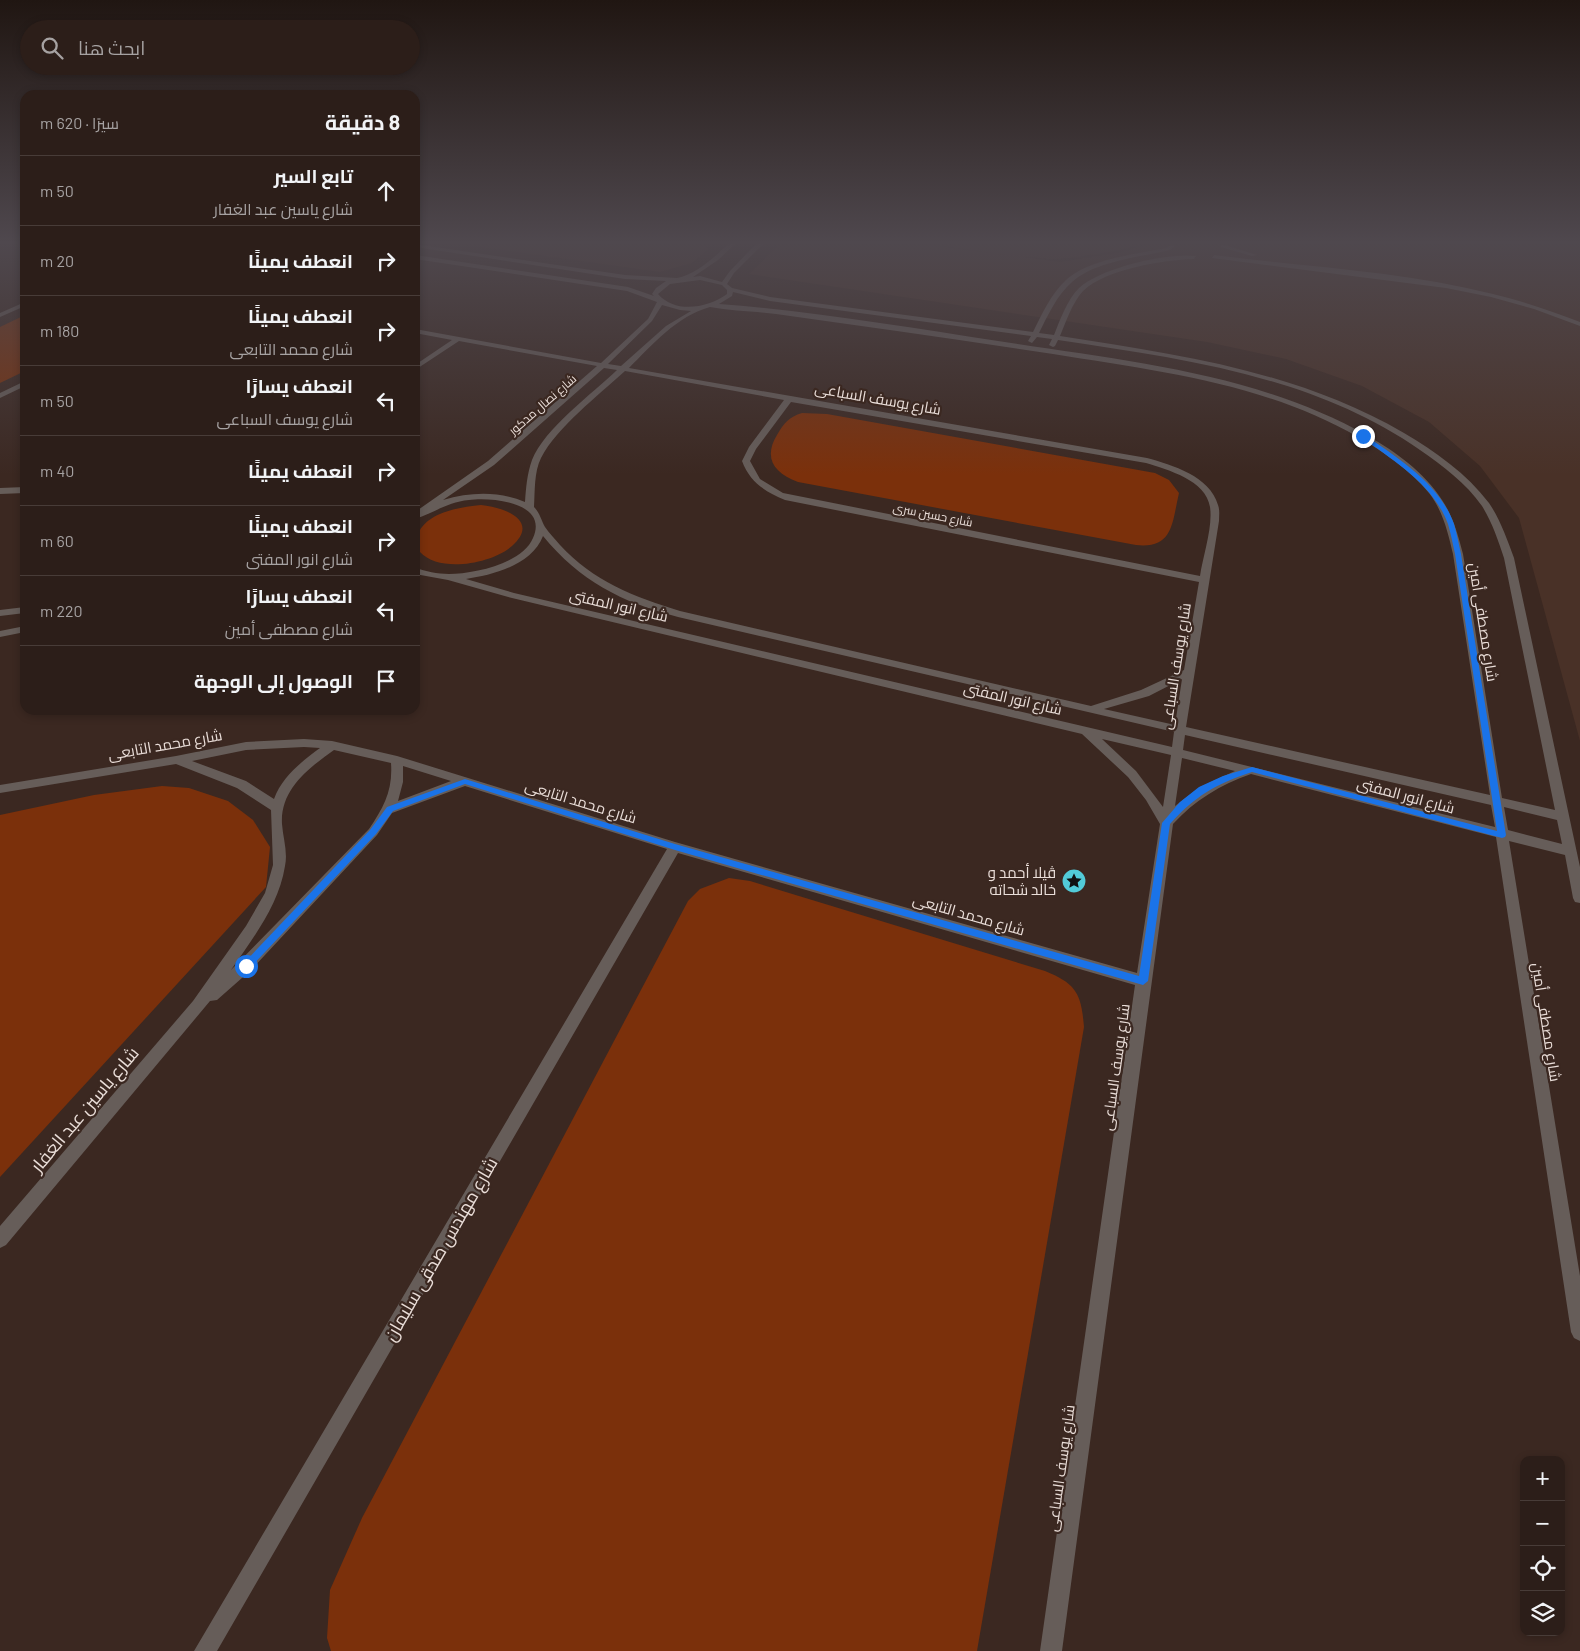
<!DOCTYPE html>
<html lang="ar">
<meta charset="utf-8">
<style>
:root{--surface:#2c1e19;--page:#382b26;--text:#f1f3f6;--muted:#a6a2a2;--line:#483c38}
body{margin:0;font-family:Barlow,Cairo,sans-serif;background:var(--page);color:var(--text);direction:rtl}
.controls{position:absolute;right:15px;bottom:15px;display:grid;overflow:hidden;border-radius:10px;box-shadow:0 2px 8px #0003}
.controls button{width:45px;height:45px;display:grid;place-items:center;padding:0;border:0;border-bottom:1px solid var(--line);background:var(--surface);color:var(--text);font:25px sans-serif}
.stop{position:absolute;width:15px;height:15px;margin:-11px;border:4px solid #1a73e8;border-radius:50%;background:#fff}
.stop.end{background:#1a73e8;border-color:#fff;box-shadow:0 1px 5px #0008}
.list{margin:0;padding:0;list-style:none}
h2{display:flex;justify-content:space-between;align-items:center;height:65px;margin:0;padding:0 20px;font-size:21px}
h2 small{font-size:16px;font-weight:400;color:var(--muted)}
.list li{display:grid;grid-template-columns:32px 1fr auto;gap:15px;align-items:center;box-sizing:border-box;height:70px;padding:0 20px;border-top:1px solid var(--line)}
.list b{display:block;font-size:19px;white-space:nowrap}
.list p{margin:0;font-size:16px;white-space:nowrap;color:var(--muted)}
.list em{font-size:16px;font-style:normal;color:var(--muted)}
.icon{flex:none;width:28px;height:28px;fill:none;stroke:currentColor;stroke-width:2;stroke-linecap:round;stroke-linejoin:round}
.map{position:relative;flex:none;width:1580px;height:1651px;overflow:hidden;direction:ltr}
.search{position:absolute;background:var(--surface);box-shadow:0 2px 8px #0003;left:20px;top:20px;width:400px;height:55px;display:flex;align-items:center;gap:12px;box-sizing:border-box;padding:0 18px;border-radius:28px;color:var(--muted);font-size:19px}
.panel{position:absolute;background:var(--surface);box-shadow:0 2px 8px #0003;left:20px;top:90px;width:400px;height:625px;border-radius:15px;direction:rtl}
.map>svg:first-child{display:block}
.built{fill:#493127}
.green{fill:#7b300b}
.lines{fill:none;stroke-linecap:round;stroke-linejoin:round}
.minor{fill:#665d59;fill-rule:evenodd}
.route{fill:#1a73e8}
.labels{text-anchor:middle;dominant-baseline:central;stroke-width:4.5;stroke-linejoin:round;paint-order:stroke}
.far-street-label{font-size:12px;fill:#eaded9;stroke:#3b2821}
.street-label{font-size:15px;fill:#eaded9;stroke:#3b2821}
.poi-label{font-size:15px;fill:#eaded9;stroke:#3b2821;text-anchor:end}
.near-street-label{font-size:18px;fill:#eaded9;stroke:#3b2821}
</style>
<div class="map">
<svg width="1580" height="1651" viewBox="0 0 1580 1651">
<rect width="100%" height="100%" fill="#3b2821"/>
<g class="built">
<polygon points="460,244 704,244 708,249 692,263 660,272"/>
<polygon points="780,244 922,244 1005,255 932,244 1143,244 1115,251 1070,258 1051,259 1017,256 1060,262 1117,253 1149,244 1580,244 1580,741 1519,518 1480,466 1429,422 1362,386 1286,359 1207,342 749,274"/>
</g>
<g class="green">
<polygon points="25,315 25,371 0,383 0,327"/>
<path d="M802,413l25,1 328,59 14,7 10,13c-7,29 -5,56 -43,52l-338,-63c-24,-9 -35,-24 -21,-47 7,-12 12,-18 25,-22z"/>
<path d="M481,505c22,2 60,15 31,41 -19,17 -72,28 -92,6 -4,-6 -5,-12 -2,-18 9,-22 42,-27 63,-29z"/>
<polygon points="162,786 189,788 228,801 253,820 270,847 266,887 0,1177 0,815 94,795"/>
<path d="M729,878l21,3 295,90c32,13 36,23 39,56l-107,624h-646l-4,-13 3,-48 32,-72 326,-617 12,-12z"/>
</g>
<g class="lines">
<g class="minor">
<path d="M415,244l210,31 52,3c18,-3 38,-21 51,-34h7l-17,16 -25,17 7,-1 22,6 8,-11 26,-27h7l-29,29 -7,11 5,4 38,9 263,35c9,-18 18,-38 33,-52 23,-21 70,-26 100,-32l7,-4 2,2 -5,4c-29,7 -75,11 -98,32 -15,13 -24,33 -33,51l15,2c6,-15 13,-35 25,-47 21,-20 89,-36 117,-32l-2,3c-31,1 -88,10 -111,32 -11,12 -17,31 -23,45 121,19 237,35 344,97 31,18 63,41 85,70 11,16 18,36 25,55l66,309v36l-5,-1 -2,-4 -8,-43 -56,-14 71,435v65l-6,-3 -3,-6 -75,-495 -245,-63c-31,11 -56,26 -78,50l-111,827h-22l95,-666 -457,-132 -461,798h-23l473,-802 -202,-63 -73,27 -15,22 -126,135 -34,30 -7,1 -204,244 -6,3v-22l193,-225 53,-75 19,-33 8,-28 -2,-55 -34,-22 -61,-24 -176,29v-8l176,-29 70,-14 58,-3 28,2 65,15 278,86 462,131 23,-149 -14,-24 -18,-23 -46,-43 -570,-136 -64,-18 -33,-6v-6c11,3 22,6 34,6 24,0 73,-10 84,-36 16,-36 -42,-41 -64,-38 -22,2 -35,13 -54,19v-7l73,-51 109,-95 -138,-25 -44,29v-5l37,-25 -37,-7v-4l186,34 47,-44 9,-17 -30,-11 -212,-32v-4l213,32 26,9 -2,-2 4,-6 10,-7 -41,-2 -210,-32zM700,280l22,5 5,5v4c-19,14 -52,20 -69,0l12,-10zM733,292l37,9 261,35 -3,5 4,2 5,-6 15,2 -3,6 4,2 2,-1 3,-6c126,19 256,36 362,110 23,16 46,33 62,56 10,16 16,34 22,52l51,252 -53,-12 -39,-244c-5,-19 -10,-38 -21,-54 -18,-28 -46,-48 -74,-64 -113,-64 -244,-75 -370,-95 -93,-14 -186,-30 -279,-37l13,-8zM662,305l18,5 11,1 -25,15 -45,40 -13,-2 44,-43zM710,307c21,4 44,4 66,7 92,13 185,26 277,40 105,17 211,29 305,83 26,15 52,33 71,56 14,18 19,40 24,61l37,241 -304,-68 33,-206c0,-5 1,-11 -1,-16 -8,-29 -46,-40 -71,-47l-518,-90c23,-23 48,-52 81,-61zM604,368l13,2c-24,23 -73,59 -85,90 -5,14 -6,28 -7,42 -27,-11 -54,-10 -82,-2l51,-35zM625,371l159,29 -35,47 -7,14c8,21 22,30 43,39l414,82 -15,88 -43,20 -50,16 -411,-95c-46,-14 -87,-30 -120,-66 -5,-6 -11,-12 -15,-18 -4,-7 -5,-14 -11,-20 1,-16 0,-35 7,-49 16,-31 58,-63 84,-87zM791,402l355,61c22,7 60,17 64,44 3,20 -7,49 -10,69l-417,-83 -23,-14 -10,-18 6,-12zM543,536c37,45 78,66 135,81l496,115 -2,15 -658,-154 -48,-14c27,-4 66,-14 77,-43zM1182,679l-7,46 -71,-16 45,-13zM1185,735l306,70 4,22 -312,-77zM1102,739l69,16 -8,52 -27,-36zM304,747l16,1c-19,14 -38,29 -46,51l-28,-18 -54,-20 54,-11zM334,750l57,13c2,27 -7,44 -22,66l-138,141c22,-32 48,-65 54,-104 3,-14 -2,-28 -3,-42 -2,-35 27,-56 52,-74zM1182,758l53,13 -35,16 -25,19zM403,766l48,15 -53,20 5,-19zM1504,807l53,13 5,24 -54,-14z"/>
<polygon points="1221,245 1225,245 1257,255 1252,256 1221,247"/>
<path d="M1214,255c93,12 188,16 279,39 30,7 58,17 87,28v4l-46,-17 -43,-12 -45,-9 -234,-30z"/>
<polygon points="25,302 25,306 0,317 0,313"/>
<polygon points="25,381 25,386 0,398 0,393"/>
<polygon points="25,487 25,493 0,494 0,488"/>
<polygon points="25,607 25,613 0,616 0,610"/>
<polygon points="25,626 25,632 0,637 0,631"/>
</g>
</g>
<linearGradient id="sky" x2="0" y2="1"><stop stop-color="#201612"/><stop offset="0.51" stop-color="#4f484e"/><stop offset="1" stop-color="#4f484e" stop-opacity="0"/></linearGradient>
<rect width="1580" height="475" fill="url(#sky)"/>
<path class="route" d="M1361,435h4c34,24 74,48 89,89 3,10 5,21 7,30l45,281 -1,2 -3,1 -250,-66c-36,12 -57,24 -82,52l-22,157 -5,4 -468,-135 -210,-66 -72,27 -17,23 -127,135h-7l-1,-3 129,-136 17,-23 78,-28 210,65 464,132 23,-153 18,-21 19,-15 24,-11 29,-9 245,64 -42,-277c-2,-9 -4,-20 -7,-30 -15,-40 -54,-63 -87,-87z"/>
<defs>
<symbol id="sight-disc" viewBox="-11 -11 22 22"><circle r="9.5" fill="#52cbd8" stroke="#3b2821"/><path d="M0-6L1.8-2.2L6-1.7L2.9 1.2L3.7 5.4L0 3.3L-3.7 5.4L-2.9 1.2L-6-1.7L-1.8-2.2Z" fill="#111"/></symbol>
</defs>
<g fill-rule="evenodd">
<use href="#sight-disc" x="1060" y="867" width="28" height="28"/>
</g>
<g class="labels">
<g class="far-street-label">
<text transform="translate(542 404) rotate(-41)">شارع نصال مدكور</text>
<text transform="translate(933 514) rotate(11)">شارع حسين سرى</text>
</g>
<g class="street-label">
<text transform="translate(878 398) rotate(10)">شارع يوسف السباعى</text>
<text transform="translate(619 605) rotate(13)">شارع انور المفتى</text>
<text transform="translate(1484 622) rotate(81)">شارع مصطفى أمين</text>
<text transform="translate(1175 666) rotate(-81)">شارع يوسف السباعى</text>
<text transform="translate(1013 698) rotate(13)">شارع انور المفتى</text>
<text transform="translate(165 744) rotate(-10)">شارع محمد التابعى</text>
<text transform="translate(1406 795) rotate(15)">شارع انور المفتى</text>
<text transform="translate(581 801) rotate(17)">شارع محمد التابعى</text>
<text transform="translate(969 914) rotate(16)">شارع محمد التابعى</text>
<text transform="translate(1547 1022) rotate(81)">شارع مصطفى أمين</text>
<text transform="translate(1115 1067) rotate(-82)">شارع يوسف السباعى</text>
<text transform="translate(1060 1468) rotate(-82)">شارع يوسف السباعى</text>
</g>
<g class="poi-label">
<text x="1056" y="872">ڤيلا أحمد و<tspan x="1056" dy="17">خالد شحاته</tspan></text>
</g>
<g class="near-street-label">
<text transform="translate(84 1109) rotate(-50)">شارع ياسين عبد الغفار</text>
<text transform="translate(440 1249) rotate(-60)">شارع مهندس صدقى سليمان</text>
</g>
</g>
</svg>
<div class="controls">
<button>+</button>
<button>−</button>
<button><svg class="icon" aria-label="locate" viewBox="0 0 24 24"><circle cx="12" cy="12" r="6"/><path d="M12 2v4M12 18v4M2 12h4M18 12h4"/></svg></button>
<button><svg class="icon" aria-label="layers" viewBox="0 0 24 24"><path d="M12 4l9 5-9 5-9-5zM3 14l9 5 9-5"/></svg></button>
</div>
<div class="stop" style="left:246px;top:966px"></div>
<div class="stop end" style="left:1363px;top:436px"></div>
<div class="search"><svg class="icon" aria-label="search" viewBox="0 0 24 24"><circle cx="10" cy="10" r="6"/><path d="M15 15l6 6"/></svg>ابحث هنا</div>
<section class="panel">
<h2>8 دقيقة<small>سيرًا · 620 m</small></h2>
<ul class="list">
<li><svg class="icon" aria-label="ahead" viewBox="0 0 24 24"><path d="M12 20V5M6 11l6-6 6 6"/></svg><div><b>تابع السير</b><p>شارع ياسين عبد الغفار</p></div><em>50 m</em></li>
<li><svg class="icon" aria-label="right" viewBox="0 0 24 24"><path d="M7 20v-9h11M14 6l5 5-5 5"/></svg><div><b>انعطف يمينًا</b></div><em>20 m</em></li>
<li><svg class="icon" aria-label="right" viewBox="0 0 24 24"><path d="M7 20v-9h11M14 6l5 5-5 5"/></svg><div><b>انعطف يمينًا</b><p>شارع محمد التابعى</p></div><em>180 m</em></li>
<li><svg class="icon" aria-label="left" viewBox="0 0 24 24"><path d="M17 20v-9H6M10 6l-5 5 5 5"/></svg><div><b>انعطف يسارًا</b><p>شارع يوسف السباعى</p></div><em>50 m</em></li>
<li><svg class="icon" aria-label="right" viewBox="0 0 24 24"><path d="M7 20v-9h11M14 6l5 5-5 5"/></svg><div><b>انعطف يمينًا</b></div><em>40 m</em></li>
<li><svg class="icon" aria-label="right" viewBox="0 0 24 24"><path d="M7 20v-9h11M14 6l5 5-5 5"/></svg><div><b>انعطف يمينًا</b><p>شارع انور المفتى</p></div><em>60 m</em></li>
<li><svg class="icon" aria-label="left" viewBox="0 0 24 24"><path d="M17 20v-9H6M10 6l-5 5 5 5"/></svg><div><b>انعطف يسارًا</b><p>شارع مصطفى أمين</p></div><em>220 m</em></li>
<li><svg class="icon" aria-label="arrive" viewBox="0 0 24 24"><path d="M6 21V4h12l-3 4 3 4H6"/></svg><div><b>الوصول إلى الوجهة</b></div></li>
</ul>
</section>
</div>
